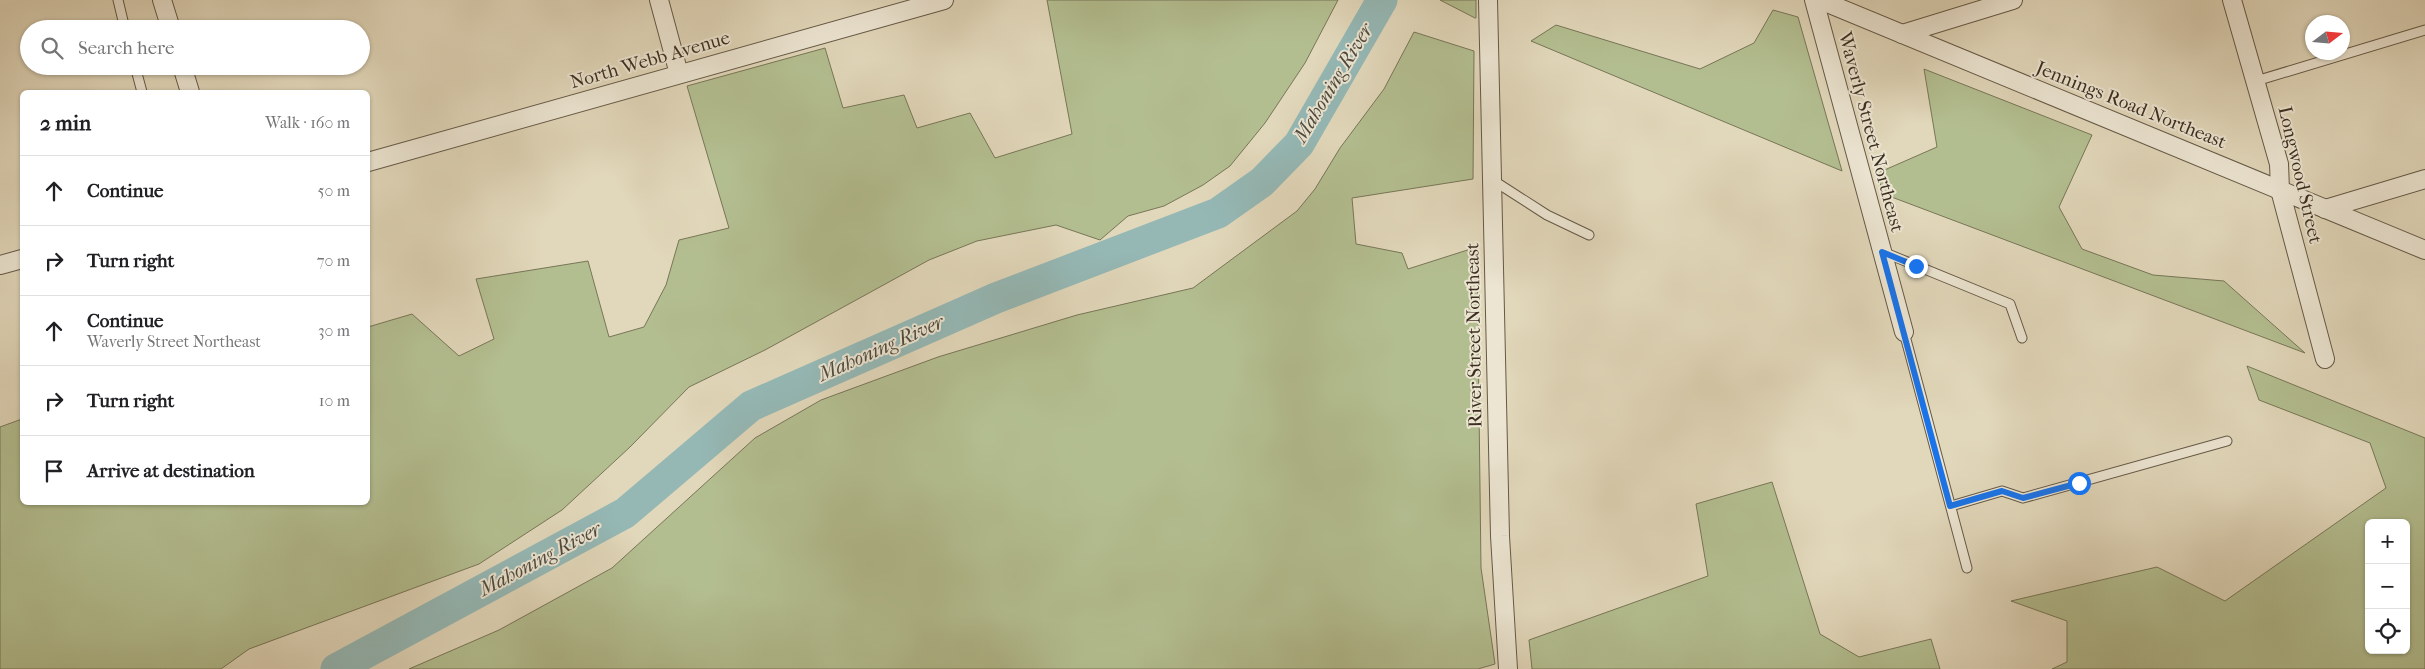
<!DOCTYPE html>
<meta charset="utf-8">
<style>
:root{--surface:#fff;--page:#f2f2f2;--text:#202124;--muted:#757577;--line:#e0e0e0}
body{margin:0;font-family:"IM FELL French Canon",serif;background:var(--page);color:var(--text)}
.controls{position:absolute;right:15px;bottom:15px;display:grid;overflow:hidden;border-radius:8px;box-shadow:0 1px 4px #0004}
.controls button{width:45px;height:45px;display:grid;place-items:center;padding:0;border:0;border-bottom:1px solid var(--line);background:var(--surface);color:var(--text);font:25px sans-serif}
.compass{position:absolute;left:2305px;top:15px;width:45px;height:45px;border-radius:50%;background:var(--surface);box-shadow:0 1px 4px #0004;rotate:74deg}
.stop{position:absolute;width:15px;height:15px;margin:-11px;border:4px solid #1a73e8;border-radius:50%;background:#fff}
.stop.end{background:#1a73e8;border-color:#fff;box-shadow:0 1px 5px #0008}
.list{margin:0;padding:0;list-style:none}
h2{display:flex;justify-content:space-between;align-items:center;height:65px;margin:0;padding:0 20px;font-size:21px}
h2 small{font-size:16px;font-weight:400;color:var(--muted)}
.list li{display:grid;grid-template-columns:32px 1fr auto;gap:15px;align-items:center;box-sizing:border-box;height:70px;padding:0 20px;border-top:1px solid var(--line)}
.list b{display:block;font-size:19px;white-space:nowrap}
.list p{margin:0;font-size:16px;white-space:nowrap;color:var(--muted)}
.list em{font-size:16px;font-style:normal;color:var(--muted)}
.icon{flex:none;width:28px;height:28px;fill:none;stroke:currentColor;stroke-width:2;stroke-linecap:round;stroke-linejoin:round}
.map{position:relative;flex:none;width:2425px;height:669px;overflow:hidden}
.search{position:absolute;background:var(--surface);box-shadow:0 1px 4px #0004;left:20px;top:20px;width:350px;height:55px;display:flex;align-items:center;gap:12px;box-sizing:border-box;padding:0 18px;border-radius:28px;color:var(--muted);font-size:19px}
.panel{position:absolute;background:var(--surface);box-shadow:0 1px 4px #0004;left:20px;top:90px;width:350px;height:415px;border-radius:8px}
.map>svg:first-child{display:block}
.green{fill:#b3be90;stroke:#787658;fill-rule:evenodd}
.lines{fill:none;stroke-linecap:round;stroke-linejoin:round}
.river{stroke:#95b8b5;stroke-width:31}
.service-casing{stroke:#655947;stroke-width:11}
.minor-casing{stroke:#655947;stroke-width:20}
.service{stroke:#ece5d2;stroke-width:9}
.minor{stroke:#ece5d2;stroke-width:18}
.route{stroke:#1a73e8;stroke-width:6}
.labels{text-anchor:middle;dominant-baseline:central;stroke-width:4;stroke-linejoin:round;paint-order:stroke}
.street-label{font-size:19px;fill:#3c2f21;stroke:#ece5d2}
.water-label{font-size:20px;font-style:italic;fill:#4e4a3f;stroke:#ece5d2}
</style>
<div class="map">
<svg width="2425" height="669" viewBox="0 0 2425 669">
<rect width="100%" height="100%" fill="#e1d7ba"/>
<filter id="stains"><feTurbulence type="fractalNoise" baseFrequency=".004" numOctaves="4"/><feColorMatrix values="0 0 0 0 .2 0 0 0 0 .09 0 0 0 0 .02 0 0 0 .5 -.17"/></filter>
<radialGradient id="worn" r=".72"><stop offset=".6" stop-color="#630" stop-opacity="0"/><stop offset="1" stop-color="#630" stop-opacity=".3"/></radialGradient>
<g class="green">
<polygon points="1047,0 1338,0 1305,63 1265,123 1230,166 1203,185 1164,206 1128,216 1100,240 1056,225 977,241 929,260 765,350 689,387 630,447 562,510 479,564 249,649 221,669 0,669 0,427 22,419 22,502 368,502 368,327 412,314 459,356 494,339 476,279 588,261 609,337 644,327 666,285 679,240 729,228 687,86 825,48 843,108 904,95 917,128 970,113 995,158 1072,134"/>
<polygon points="1440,0 1476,0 1476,18 1475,18"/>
<polygon points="1773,10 1798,17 1842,171 1531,41 1556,25 1700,69 1754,43"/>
<polygon points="1414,32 1474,51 1473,179 1352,198 1356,244 1402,253 1408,269 1477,247 1481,568 1495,664 1478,669 409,669 499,630 612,568 755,438 821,400 938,357 1077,315 1193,288 1297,211 1315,189 1340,148 1384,89"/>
<polygon points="1924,69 2092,135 2059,207 2082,249 2153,275 2224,281 2305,353 1881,193 1880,172 1937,147"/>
<path d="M2247,366l178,72v231h-373l15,-7v-41l-56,-20 146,-34 68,34 161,-113 -16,-45 -111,-43zM2369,523h37v127h-37z"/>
<polygon points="1772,482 1820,634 1859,657 1931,639 1940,669 1532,669 1529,640 1708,576 1696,504"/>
</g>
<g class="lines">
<polyline class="river" points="336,669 625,513 751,406 996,298 1218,213 1262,182 1299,144 1382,0"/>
<defs>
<g id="service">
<polyline points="118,0 125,29"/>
<polyline points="135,66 142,92"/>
<polyline points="2256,81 2425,30"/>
<polyline points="1491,179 1547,215 1589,235"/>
<polyline points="1883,252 2010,304 2022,338"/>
<polyline points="1904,332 1967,568"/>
<polyline points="1951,506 2002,491 2023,498 2227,441"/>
</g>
<g id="minor">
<polyline points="162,0 171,29"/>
<polyline points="659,0 679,74"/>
<polyline points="1488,0 1500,536 1508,669"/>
<polyline points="1814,0 1904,332"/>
<polyline points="1820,0 2425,250"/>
<polyline points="2232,0 2279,164 2280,190 2325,359"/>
<polyline points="1902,34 2013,0"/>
<polyline points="182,66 190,92"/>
<polyline points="368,162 944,0"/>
<polyline points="2325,209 2425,179"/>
<polyline points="0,265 22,259"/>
</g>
</defs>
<use href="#service" class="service-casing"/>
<use href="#minor" class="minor-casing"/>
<use href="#service" class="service"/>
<use href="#minor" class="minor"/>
</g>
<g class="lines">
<polyline class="route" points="1916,266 1882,252 1950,506 2002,491 2023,498 2079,483"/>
</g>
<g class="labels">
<g class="street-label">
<text transform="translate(650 60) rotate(-16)">North Webb Avenue</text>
<text transform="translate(2131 105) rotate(22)">Jennings Road Northeast</text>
<text transform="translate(1871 132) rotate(75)">Waverly Street Northeast</text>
<text transform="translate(2300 175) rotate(77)">Longwood Street</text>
<text transform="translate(1474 335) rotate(-91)">River Street Northeast</text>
</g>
<g class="water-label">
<text transform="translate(1333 83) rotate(-59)">Mahoning River</text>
<text transform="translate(881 348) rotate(-24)">Mahoning River</text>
<text transform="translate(540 559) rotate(-28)">Mahoning River</text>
</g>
</g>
<rect width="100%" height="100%" filter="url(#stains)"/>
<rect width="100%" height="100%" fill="url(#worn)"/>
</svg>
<div class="controls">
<button>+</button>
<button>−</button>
<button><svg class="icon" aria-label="locate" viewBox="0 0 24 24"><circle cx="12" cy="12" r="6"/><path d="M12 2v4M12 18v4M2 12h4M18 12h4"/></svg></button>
</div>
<svg class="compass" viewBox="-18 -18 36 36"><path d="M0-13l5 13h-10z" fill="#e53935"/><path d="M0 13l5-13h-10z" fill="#757577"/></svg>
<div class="stop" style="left:2079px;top:483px"></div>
<div class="stop end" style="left:1916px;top:266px"></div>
<div class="search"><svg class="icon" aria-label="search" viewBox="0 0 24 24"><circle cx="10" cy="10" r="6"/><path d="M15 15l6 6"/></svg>Search here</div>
<section class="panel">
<h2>2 min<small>Walk · 160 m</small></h2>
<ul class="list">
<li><svg class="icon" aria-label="ahead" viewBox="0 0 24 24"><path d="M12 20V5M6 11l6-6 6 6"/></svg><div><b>Continue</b></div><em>50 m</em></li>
<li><svg class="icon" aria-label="right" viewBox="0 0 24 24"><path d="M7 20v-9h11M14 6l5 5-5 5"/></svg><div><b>Turn right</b></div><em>70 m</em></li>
<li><svg class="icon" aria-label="ahead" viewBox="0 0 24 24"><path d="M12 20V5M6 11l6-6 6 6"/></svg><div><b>Continue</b><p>Waverly Street Northeast</p></div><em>30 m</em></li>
<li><svg class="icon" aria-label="right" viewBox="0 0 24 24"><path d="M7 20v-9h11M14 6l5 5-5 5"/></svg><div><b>Turn right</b></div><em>10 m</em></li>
<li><svg class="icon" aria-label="arrive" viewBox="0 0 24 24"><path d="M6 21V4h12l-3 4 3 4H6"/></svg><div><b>Arrive at destination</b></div></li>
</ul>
</section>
</div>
